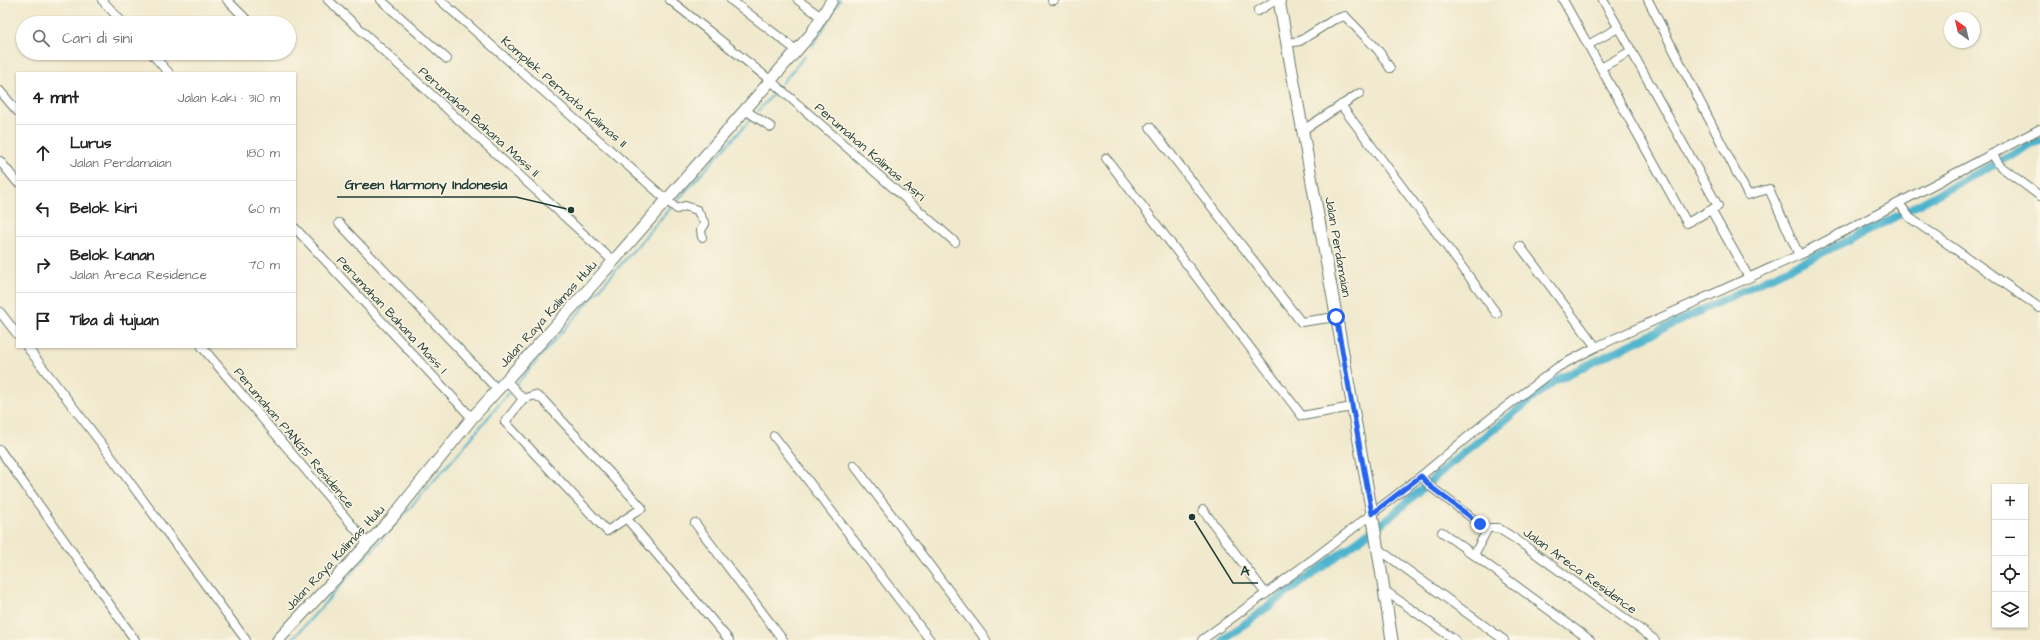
<!DOCTYPE html>
<html lang="id">
<meta charset="utf-8">
<style>
:root{--surface:#fff;--page:#f2f2f2;--text:#202124;--muted:#757577;--line:#e0e0e0}
body{margin:0;font-family:"Architects Daughter",sans-serif;background:var(--page);color:var(--text)}
.controls{position:absolute;right:12px;bottom:12px;display:grid;overflow:hidden;border-radius:0px;box-shadow:0 1px 3px #0004}
.controls button{width:36px;height:36px;display:grid;place-items:center;padding:0;border:0;border-bottom:1px solid var(--line);background:var(--surface);color:var(--text);font:20px sans-serif}
.compass{position:absolute;left:1944px;top:12px;width:36px;height:36px;border-radius:50%;background:var(--surface);box-shadow:0 1px 3px #0004;rotate:326deg}
.stop{position:absolute;width:12px;height:12px;margin:-9px;border:3px solid #2563eb;border-radius:50%;background:#fff}
.stop.end{background:#2563eb;border-color:#fff;box-shadow:0 1px 4px #0008}
.list{margin:0;padding:0;list-style:none}
h2{display:flex;justify-content:space-between;align-items:center;height:52px;margin:0;padding:0 16px;font-size:17px}
h2 small{font-size:13px;font-weight:400;color:var(--muted)}
.list li{display:grid;grid-template-columns:26px 1fr auto;gap:12px;align-items:center;box-sizing:border-box;height:56px;padding:0 16px;border-top:1px solid var(--line)}
.list b{display:block;font-size:15px;white-space:nowrap}
.list p{margin:0;font-size:13px;white-space:nowrap;color:var(--muted)}
.list em{font-size:13px;font-style:normal;color:var(--muted)}
.icon{flex:none;width:22px;height:22px;fill:none;stroke:currentColor;stroke-width:2;stroke-linecap:round;stroke-linejoin:round}
.map{position:relative;flex:none;width:2040px;height:640px;overflow:hidden}
.search{position:absolute;background:var(--surface);box-shadow:0 1px 3px #0004;left:16px;top:16px;width:280px;height:44px;display:flex;align-items:center;gap:10px;box-sizing:border-box;padding:0 14px;border-radius:22px;color:var(--muted);font-size:15px}
.panel{position:absolute;background:var(--surface);box-shadow:0 1px 3px #0004;left:16px;top:72px;width:280px;height:276px;border-radius:0px}
.map>svg:first-child{display:block}
.lines{fill:none;stroke-linecap:round;stroke-linejoin:round}
.stream{stroke:#4eb3cd;stroke-width:2}
.canal{stroke:#4eb3cd;stroke-width:8}
.minor-casing{stroke:#68796a;stroke-width:10}
.tertiary-casing{stroke:#68796a;stroke-width:13}
.minor{stroke:#fff;stroke-width:8}
.tertiary{stroke:#fff;stroke-width:11}
.route{stroke:#2563eb;stroke-width:5}
.labels{text-anchor:middle;dominant-baseline:central;stroke-width:3;stroke-linejoin:round;paint-order:stroke}
.street-label{font-size:13px;fill:#1f3d34;stroke:#fcf5e5}
.leader{fill:none;stroke:#1f3d34;stroke-width:1.5}
.callout-dot{fill:#1f3d34;stroke:#fcf5e5;stroke-width:1.5}
.callout-label{font-size:14px;text-anchor:middle;font-weight:bold;fill:#1f3d34;stroke:#fcf5e5;stroke-width:3;stroke-linejoin:round;paint-order:stroke}
</style>
<div class="map">
<svg width="2040" height="640" viewBox="0 0 2040 640">
<rect width="100%" height="100%" fill="#fcf5e5"/>
<filter id="ink" filterUnits="userSpaceOnUse"><feTurbulence type="fractalNoise" baseFrequency=".025" numOctaves="2"/><feDisplacementMap in="SourceGraphic" scale="8" xChannelSelector="R" yChannelSelector="G"/><feConvolveMatrix kernelMatrix="1 2 1 2 8 2 1 2 1" color-interpolation-filters="sRGB"/></filter>
<filter id="wash" filterUnits="userSpaceOnUse"><feTurbulence type="fractalNoise" baseFrequency=".012" numOctaves="4" result="noise"/><feDisplacementMap in="SourceGraphic" scale="16" xChannelSelector="R" yChannelSelector="G"/><feGaussianBlur stdDeviation="0.9" result="paint"/><feColorMatrix in="noise" values="0 0 0 0 0 0 0 0 0 0 0 0 0 0 0 0 0 1.4 0 .05"/><feComposite in="paint" operator="in"/></filter>
<g filter="url(#wash)">
<rect width="100%" height="100%" fill="#f0e9cd"/>
<g class="lines">
<g class="stream">
<polyline points="813,46 840,0"/>
<polyline points="782,83 805,56"/>
<polyline points="758,111 774,93"/>
<polyline points="675,203 750,120"/>
<polyline points="514,387 672,206"/>
<polyline points="292,640 456,456 511,390"/>
</g>
<polyline class="canal" points="1223,640 1390,517 1450,464 1554,381 1878,226 2040,140"/>
</g>
</g>
<g filter="url(#ink)">
<g class="lines">
<defs>
<g id="minor">
<polyline points="102,0 123,23"/>
<polyline points="227,0 250,23"/>
<polyline points="328,0 613,261"/>
<polyline points="381,0 447,59"/>
<polyline points="440,0 677,209 685,206 697,210 705,224 701,230 702,237"/>
<polyline points="670,0 770,80 955,242"/>
<polyline points="731,0 796,50"/>
<polyline points="798,0 821,17"/>
<polyline points="1052,0 1054,0"/>
<polyline points="1563,0 1687,223 1718,206 1603,0"/>
<polyline points="1648,0 1748,195 1769,189 1799,255"/>
<polyline points="1258,11 1276,0"/>
<polyline points="1287,43 1300,41 1333,20 1345,16 1378,50 1390,68"/>
<polyline points="1588,45 1618,28"/>
<polyline points="151,53 169,73"/>
<polyline points="1601,68 1631,51"/>
<polyline points="0,91 17,111"/>
<polyline points="1341,105 1497,314"/>
<polyline points="745,110 771,127"/>
<polyline points="1150,127 1301,322 1336,317"/>
<polyline points="1303,130 1360,93"/>
<polyline points="1992,154 2000,166 2040,196"/>
<polyline points="1106,158 1302,416 1352,407"/>
<polyline points="0,161 17,182"/>
<polyline points="1899,203 1910,218 2040,308"/>
<polyline points="1711,210 1749,278"/>
<polyline points="339,223 498,390"/>
<polyline points="295,228 472,418"/>
<polyline points="1520,246 1596,347"/>
<polyline points="0,312 17,334"/>
<polyline points="27,347 104,447 246,640"/>
<polyline points="202,347 368,544"/>
<polyline points="507,381 523,399 535,395 543,400 642,508 607,531 505,422 523,399"/>
<polyline points="774,436 930,640"/>
<polyline points="0,450 135,640"/>
<polyline points="854,465 986,640"/>
<polyline points="1421,476 1431,487 1480,524 1488,528 1498,528 1514,538 1655,640"/>
<polyline points="1203,510 1266,594"/>
<polyline points="627,519 729,640"/>
<polyline points="695,523 783,640"/>
<polyline points="1488,528 1474,555 1590,640"/>
<polyline points="1442,532 1474,555"/>
<polyline points="1377,548 1504,640"/>
<polyline points="1384,590 1455,640"/>
<polyline points="1202,640 1316,557 1421,476 1482,425 1558,367 1596,347 1799,255 2040,129"/>
</g>
<g id="tertiary">
<polyline points="1279,0 1372,513 1392,640"/>
<polyline points="278,640 392,518 472,418 596,281 745,110 811,34 832,0"/>
</g>
</defs>
<use href="#minor" class="minor-casing"/>
<use href="#tertiary" class="tertiary-casing"/>
<use href="#minor" class="minor"/>
<use href="#tertiary" class="tertiary"/>
</g>
</g>
<g class="lines" filter="url(#ink)">
<polyline class="route" points="1336,317 1372,514 1421,476 1431,487 1480,524"/>
</g>
<g class="labels">
<g class="street-label">
<text transform="translate(564 92) rotate(41)">Komplek Permata Kalimas II</text>
<text transform="translate(479 122) rotate(42)">Perumahan Bahana Mass II</text>
<text transform="translate(870 152) rotate(41)">Perumahan Kalimas Asri</text>
<text transform="translate(1338 247) rotate(80)">Jalan Perdamaian</text>
<text transform="translate(548 314) rotate(-48)">Jalan Raya Kalimas Hulu</text>
<text transform="translate(392 315) rotate(47)">Perumahan Bahana Mass I</text>
<text transform="translate(294 438) rotate(50)">Perumahan PANG5 Residence</text>
<text transform="translate(335 558) rotate(-47)">Jalan Raya Kalimas Hulu</text>
<text transform="translate(1580 571) rotate(36)">Jalan Areca Residence</text>
</g>
</g>
<path class="leader" d="M571 210L516 197H337M1192 517L1233 583H1258"/>
<g class="callout-dot">
<circle cx="571" cy="210" r="4"/>
<circle cx="1192" cy="517" r="4"/>
</g>
<g class="callout-label">
<text x="426" y="189">Green Harmony Indonesia</text>
<text x="1245" y="575">A</text>
</g>
</svg>
<div class="controls">
<button>+</button>
<button>−</button>
<button><svg class="icon" aria-label="locate" viewBox="0 0 24 24"><circle cx="12" cy="12" r="6"/><path d="M12 2v4M12 18v4M2 12h4M18 12h4"/></svg></button>
<button><svg class="icon" aria-label="layers" viewBox="0 0 24 24"><path d="M12 4l9 5-9 5-9-5zM3 14l9 5 9-5"/></svg></button>
</div>
<svg class="compass" viewBox="-18 -18 36 36"><path d="M0-13l5 13h-10z" fill="#e53935"/><path d="M0 13l5-13h-10z" fill="#757577"/></svg>
<div class="stop" style="left:1336px;top:317px"></div>
<div class="stop end" style="left:1480px;top:524px"></div>
<div class="search"><svg class="icon" aria-label="search" viewBox="0 0 24 24"><circle cx="10" cy="10" r="6"/><path d="M15 15l6 6"/></svg>Cari di sini</div>
<section class="panel">
<h2>4 mnt<small>Jalan kaki · 310 m</small></h2>
<ul class="list">
<li><svg class="icon" aria-label="ahead" viewBox="0 0 24 24"><path d="M12 20V5M6 11l6-6 6 6"/></svg><div><b>Lurus</b><p>Jalan Perdamaian</p></div><em>180 m</em></li>
<li><svg class="icon" aria-label="left" viewBox="0 0 24 24"><path d="M17 20v-9H6M10 6l-5 5 5 5"/></svg><div><b>Belok kiri</b></div><em>60 m</em></li>
<li><svg class="icon" aria-label="right" viewBox="0 0 24 24"><path d="M7 20v-9h11M14 6l5 5-5 5"/></svg><div><b>Belok kanan</b><p>Jalan Areca Residence</p></div><em>70 m</em></li>
<li><svg class="icon" aria-label="arrive" viewBox="0 0 24 24"><path d="M6 21V4h12l-3 4 3 4H6"/></svg><div><b>Tiba di tujuan</b></div></li>
</ul>
</section>
</div>
